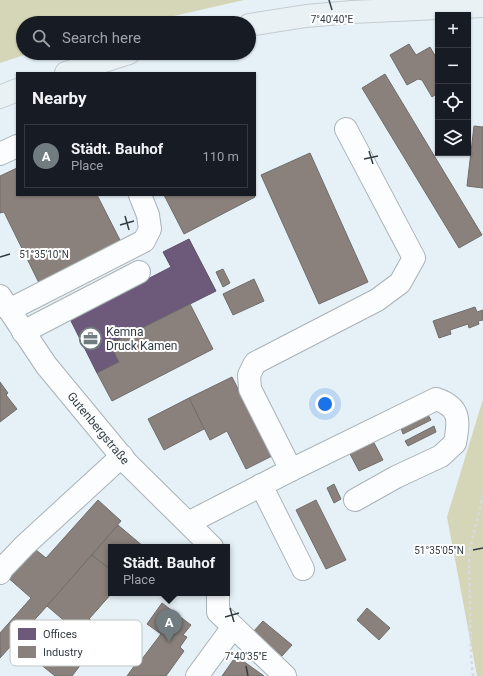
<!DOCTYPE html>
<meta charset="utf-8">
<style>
:root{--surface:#171b24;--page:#20242c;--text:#f1f3f6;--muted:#9ea1a6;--line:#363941;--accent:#717c81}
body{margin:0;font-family:Roboto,sans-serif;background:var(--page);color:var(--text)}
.controls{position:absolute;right:12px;top:12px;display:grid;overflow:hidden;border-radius:0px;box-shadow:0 1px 3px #0004}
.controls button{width:36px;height:36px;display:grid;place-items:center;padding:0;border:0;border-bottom:1px solid var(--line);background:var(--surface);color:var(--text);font:20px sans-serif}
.you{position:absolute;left:325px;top:404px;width:14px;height:14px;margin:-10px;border:3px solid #fff;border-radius:50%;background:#1a73e8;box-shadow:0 0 0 6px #1a73e833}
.badge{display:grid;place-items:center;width:26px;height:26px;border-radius:50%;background:var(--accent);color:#fff;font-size:13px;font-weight:700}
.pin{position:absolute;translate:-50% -33px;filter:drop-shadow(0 1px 2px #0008)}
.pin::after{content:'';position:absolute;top:21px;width:14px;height:12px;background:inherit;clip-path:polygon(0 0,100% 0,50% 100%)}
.popup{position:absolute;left:108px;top:544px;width:122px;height:52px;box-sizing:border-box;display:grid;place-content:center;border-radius:0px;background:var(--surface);filter:drop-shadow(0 1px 3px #0005);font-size:13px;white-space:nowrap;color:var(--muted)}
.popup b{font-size:15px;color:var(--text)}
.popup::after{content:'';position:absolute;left:50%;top:100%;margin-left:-8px;border:8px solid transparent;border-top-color:var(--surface)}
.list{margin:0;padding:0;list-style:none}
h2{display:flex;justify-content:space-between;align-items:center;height:52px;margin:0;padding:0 16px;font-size:17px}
h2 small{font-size:13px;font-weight:400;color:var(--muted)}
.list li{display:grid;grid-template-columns:26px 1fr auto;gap:12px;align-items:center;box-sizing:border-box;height:64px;margin:0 8px 8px;padding:0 8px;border:1px solid var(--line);border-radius:0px}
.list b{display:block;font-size:15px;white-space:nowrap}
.list p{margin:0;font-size:13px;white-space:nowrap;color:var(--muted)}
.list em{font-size:13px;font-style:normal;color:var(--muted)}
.icon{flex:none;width:22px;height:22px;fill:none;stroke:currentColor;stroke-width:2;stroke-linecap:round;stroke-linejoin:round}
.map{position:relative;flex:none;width:483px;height:676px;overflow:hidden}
.search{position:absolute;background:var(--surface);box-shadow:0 1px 3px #0004;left:16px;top:16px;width:240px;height:44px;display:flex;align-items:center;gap:10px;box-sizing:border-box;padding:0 14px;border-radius:22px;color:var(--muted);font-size:15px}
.panel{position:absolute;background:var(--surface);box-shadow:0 1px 3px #0004;left:16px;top:72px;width:240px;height:124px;border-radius:0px}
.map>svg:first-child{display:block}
.green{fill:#d5d6b7}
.offices{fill:#6d597a;stroke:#5b5169}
.industry{fill:#8a817c;stroke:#706d6b}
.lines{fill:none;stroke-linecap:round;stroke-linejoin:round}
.minor-casing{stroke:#a9b2b7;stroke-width:24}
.major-casing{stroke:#c5cccf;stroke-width:24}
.path{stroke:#d7dadd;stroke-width:2.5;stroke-dasharray:3 3;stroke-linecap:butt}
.minor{stroke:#fbfdfe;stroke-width:22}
.major{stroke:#e9f1f5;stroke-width:22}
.ticks{fill:none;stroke:#323d42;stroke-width:1.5}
.labels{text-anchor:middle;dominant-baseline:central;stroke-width:4;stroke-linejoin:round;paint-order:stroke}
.poi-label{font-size:12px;fill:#323d42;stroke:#fff;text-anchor:start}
.street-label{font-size:12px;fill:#323d42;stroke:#fff}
.key{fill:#fff;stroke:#c2c5c6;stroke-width:1}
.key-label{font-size:11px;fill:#323d42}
.ticks-label{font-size:10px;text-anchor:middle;fill:#323d42;stroke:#fff;stroke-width:4;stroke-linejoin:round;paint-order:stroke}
</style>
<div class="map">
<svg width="483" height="676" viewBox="0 0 483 676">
<rect width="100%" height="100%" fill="#e6f1f7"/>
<g class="green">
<polygon points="0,0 244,0 143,23 23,23 23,53 30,53 0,63"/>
<polygon points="483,399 483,676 477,676 447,517"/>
</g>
<polygon class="offices" points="189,239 216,291 110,344 119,362 97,373 70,319 171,267 163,252"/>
<g class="industry">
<polygon points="409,44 416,55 430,47 438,61 438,93 432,97 422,80 418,79 407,85 390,55"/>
<polygon points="385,74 482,235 459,248 362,88"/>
<polygon points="474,126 483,127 483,188 467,186"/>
<polygon points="310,153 368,282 319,304 261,175"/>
<polygon points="17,168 17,195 97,195 121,242 39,283 4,212 0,213 0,176"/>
<polygon points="164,195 254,195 255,197 184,234"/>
<polygon points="223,269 230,283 223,287 216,272"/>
<polygon points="254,279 264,301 233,315 223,294"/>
<polygon points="190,304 213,349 112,401 97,373 119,362 110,344"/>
<polygon points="475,307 477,312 483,310 483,320 478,321 479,324 469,328 468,324 450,330 451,334 439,338 433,321"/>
<polygon points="232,377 272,456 246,469 227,431 210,440 189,398"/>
<polygon points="0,382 8,393 6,395 17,409 0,422"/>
<polygon points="189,398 204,429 164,450 148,419"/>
<polygon points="428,415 431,420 403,434 401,428"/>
<polygon points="434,426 436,432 408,446 405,441"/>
<polygon points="373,441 383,460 359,471 349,452"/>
<polygon points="334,484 341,499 334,503 327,488"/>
<polygon points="98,500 121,521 47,606 0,658 0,633 31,598 5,575 31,546 46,558"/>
<polygon points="316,500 346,560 326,569 296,510"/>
<polygon points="118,525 144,547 111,547 111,570 92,555"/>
<polygon points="92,555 111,570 112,593 89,619 100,627 88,641 47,606"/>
<polygon points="162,603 191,625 183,635 187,637 180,647 184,651 166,676 127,676 140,658 142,659 161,634 147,624"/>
<polygon points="367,608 390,628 379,640 357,620"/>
<polygon points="263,621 292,645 282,656 253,632"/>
<polygon points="58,636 86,658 72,676 55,676 24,651 34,639 48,649"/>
<polygon points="236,656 264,676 222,676"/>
</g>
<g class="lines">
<defs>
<g id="minor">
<polyline points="0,154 17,146"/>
<path id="s1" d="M0,296l46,69 81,98 85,84"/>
<polyline points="9,310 144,241 150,229 148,215 140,195"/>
<polyline points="23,332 139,272"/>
<polyline points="291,470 250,389 249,375 255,363 377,300 400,283 414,258 346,129"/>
<polyline points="261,485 303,569"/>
<path d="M188,523l103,-53 145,-71c25,8 23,22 19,44l-14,13 -45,21 -41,23"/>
<polyline points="0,573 2,569 25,545 122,456"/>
<polyline points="218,593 218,612 285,676"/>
<polyline points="197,676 233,627"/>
</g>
<g id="major">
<polyline points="249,25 306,16 352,12 483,6"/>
<polyline points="66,73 129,53"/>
<polyline points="0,97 17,90"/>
</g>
</defs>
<use href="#minor" class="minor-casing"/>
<use href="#major" class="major-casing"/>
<polyline class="path" points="473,676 471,657 469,553 483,495"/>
<use href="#minor" class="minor"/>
<use href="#major" class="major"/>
</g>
<path class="ticks" d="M329,0l3,10M369,151l4,13M364,159l14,-3M125,216l4,14M120,225l14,-4M0,257l10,-3M473,550l10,-2M230,608l4,14M225,617l14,-4M246,666l2,10"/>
<defs>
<symbol id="office-ring" viewBox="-11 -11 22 22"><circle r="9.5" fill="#fff" stroke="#717c81" stroke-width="1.5"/><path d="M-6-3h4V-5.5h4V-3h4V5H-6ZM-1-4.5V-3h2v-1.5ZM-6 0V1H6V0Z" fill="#717c81"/></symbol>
</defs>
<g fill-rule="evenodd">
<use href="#office-ring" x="78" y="326" width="25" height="25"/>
</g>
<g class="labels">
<g class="poi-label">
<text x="106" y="332">Kemna<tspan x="106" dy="14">Druck Kamen</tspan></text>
</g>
<g class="street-label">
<text stroke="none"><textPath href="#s1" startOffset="165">Gutenbergstraße</textPath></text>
</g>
</g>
<rect x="10" y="620" width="132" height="46" rx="6" class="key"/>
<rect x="18" y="628" width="18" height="12" fill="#6d597a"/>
<rect x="18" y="646" width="18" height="12" fill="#8a817c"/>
<g class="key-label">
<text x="43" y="638">Offices</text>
<text x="43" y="656">Industry</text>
</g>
<g class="ticks-label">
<text x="332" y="23">7°40'40"E</text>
<text x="44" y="258">51°35'10"N</text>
<text x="439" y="554">51°35'05"N</text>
<text x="246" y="660">7°40'35"E</text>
</g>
</svg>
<div class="controls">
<button>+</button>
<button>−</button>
<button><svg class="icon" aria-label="locate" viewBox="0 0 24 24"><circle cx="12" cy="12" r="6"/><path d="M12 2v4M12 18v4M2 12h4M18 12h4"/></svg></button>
<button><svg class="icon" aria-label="layers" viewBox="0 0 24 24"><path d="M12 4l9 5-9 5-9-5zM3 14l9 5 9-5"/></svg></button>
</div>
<div class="you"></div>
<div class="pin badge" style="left:169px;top:642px">A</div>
<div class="popup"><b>Städt. Bauhof</b>Place</div>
<div class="search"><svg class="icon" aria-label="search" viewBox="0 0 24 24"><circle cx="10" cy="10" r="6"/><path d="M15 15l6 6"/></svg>Search here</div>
<section class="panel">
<h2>Nearby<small></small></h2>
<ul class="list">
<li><span class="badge">A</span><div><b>Städt. Bauhof</b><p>Place</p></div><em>110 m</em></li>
</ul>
</section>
</div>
